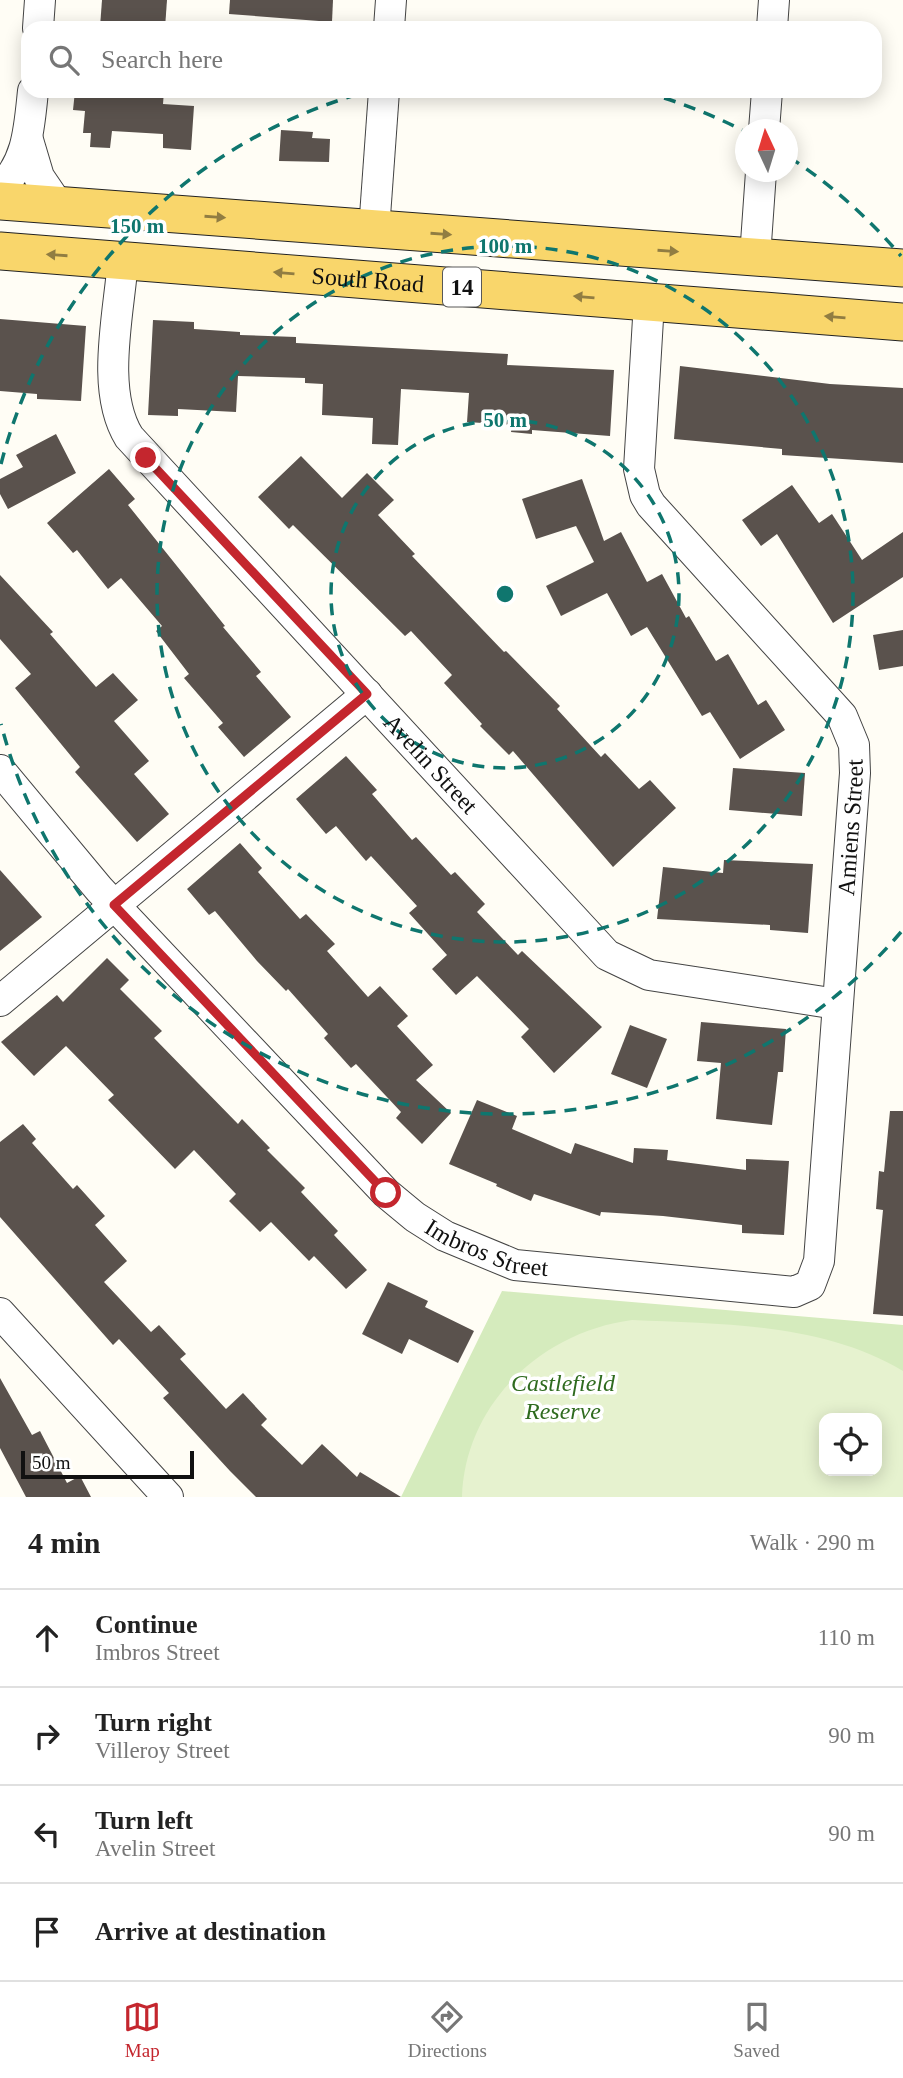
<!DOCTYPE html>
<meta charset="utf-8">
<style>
:root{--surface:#fff;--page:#f2f2f2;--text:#222;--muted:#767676;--line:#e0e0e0;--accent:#c4262e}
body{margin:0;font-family:Georgia,serif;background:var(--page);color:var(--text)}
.controls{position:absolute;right:21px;bottom:21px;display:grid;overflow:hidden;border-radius:14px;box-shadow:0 4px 18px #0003}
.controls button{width:63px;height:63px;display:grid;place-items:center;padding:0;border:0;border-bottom:2px solid var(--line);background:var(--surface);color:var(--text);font:35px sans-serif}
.compass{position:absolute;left:735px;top:119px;width:63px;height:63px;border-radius:50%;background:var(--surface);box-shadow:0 4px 18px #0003;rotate:356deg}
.scale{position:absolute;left:21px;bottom:18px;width:173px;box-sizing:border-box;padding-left:7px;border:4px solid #111;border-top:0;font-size:19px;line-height:24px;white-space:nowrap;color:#111;-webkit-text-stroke:5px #fff;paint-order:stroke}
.stop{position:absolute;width:21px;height:21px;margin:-16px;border:5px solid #c4262e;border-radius:50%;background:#fff}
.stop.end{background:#c4262e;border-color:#fff;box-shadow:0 2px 7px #0008}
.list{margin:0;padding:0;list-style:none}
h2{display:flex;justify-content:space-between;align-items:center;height:91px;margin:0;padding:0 28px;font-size:30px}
h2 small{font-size:23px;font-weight:400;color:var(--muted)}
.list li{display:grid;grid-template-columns:46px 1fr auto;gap:21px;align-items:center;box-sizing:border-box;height:98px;padding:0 28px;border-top:2px solid var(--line)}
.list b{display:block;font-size:26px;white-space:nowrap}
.list p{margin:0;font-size:23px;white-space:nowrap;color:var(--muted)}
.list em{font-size:23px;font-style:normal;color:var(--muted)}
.icon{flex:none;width:38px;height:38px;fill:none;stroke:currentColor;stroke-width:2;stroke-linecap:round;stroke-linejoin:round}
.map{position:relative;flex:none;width:903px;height:1497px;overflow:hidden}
.search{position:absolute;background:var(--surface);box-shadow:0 4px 18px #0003;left:21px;right:21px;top:21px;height:77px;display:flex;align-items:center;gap:18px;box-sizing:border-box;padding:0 24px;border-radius:21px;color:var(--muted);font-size:26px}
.sheet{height:483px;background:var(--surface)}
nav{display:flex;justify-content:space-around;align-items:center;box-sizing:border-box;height:98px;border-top:2px solid var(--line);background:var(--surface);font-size:19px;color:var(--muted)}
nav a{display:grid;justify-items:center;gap:4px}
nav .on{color:var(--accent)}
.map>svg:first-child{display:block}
.green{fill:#d5ebbd;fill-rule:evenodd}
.pitch{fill:#e6f2cf;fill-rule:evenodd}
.building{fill:#5a524d}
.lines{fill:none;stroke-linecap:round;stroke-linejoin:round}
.minor-casing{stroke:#444;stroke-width:32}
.major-casing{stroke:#222;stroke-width:39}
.minor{stroke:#fff;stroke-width:30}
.major{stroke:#f9d66b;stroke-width:37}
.oneway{fill:#917d42}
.route{stroke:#c4262e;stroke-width:9}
.ring{fill:none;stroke:#0f766e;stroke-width:3.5;stroke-dasharray:12 9}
.labels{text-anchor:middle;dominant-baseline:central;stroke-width:7;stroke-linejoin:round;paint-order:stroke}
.shield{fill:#fff;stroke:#585858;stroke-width:2}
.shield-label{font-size:23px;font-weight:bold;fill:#111}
.street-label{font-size:24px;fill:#111;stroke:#fff}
.park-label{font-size:24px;font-style:italic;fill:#2f6b1f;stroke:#fff}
.centre{fill:#0f766e;stroke:#fff;stroke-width:3.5}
.ring-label{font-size:21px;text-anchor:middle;font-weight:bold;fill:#0f766e;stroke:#fff;stroke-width:7;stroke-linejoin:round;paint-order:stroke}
</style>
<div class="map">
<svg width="903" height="1497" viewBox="0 0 903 1497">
<rect width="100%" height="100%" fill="#fffdf5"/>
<path class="green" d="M502,1291l401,34v172h-502zM824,1418h53v53h-53z"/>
<path class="pitch" d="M632,1320c91,4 191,3 271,51v126h-441c3,-93 79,-165 170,-177zM824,1418h53v53h-53z"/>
<g class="building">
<polygon points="102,0 167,0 165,28 100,27"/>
<polygon points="230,0 333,0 332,22 229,14"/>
<polygon points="75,91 164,91 163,104 194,106 191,150 163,148 163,134 112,131 110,148 90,147 91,133 83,133 85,111 73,110"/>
<polygon points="281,130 313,132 312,138 330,139 329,162 279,161"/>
<polygon points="0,319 86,326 81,401 37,399 37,394 0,391"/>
<polygon points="153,320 194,322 194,329 240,332 240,335 296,337 296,343 508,354 507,365 614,370 610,436 532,430 532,434 511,432 512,425 467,422 469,393 401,389 398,445 372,444 373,418 322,415 323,384 305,383 305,378 238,376 236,412 178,409 178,416 148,415"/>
<polygon points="680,366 830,384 903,388 903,463 782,455 782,449 674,439"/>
<polygon points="56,434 76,473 8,509 0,494 0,479 23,467 16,455"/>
<polygon points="301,456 342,498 367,473 394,500 378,515 415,554 412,556 504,652 506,651 560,706 557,709 601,757 605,753 639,789 650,780 676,808 613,867 513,751 509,755 480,726 482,724 444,683 452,675 411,631 405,636 293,525 289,529 258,497"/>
<polygon points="109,469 135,499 128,505 225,626 223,627 261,672 256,676 291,717 244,757 218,727 223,723 184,678 189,674 156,631 162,626 121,578 108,589 77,550 73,553 47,523"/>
<polygon points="582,479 604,541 621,532 647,582 662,574 686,618 689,616 716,661 728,654 758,705 766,700 785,730 740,759 710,712 702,716 647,627 631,636 607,593 561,616 546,586 594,562 576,526 536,539 522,499"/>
<polygon points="792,485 819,523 832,514 862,560 903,532 903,577 833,623 777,534 761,546 742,520"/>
<polygon points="0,575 53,632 50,634 96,687 113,673 138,700 114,721 149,761 134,774 169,814 137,842 75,772 80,767 15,688 31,674 0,639"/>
<polygon points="903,630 903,666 879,670 873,635"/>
<polygon points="346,756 377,790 372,794 412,840 416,837 451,875 455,872 485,904 477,912 518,955 522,951 602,1027 554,1073 521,1037 529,1029 477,976 456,995 432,969 447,955 409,913 417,906 371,856 366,861 336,826 326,834 296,799"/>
<polygon points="733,768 805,773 802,816 729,810"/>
<polygon points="240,843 262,868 258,872 300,919 306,914 335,944 327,951 368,997 380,986 408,1016 397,1026 433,1065 416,1080 451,1113 422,1144 396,1118 401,1112 356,1064 351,1068 324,1038 328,1034 288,989 286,991 257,961 215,911 209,915 187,889"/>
<polygon points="724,860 813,864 808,933 770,930 770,925 657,919 663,867 723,873"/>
<polygon points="0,870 42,917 0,951"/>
<polygon points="107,958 129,980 120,989 162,1031 154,1038 238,1124 242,1119 270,1148 267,1150 305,1188 301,1192 338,1231 334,1235 367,1270 346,1289 314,1256 309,1261 271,1222 260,1232 229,1201 236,1194 194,1150 175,1169 108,1100 114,1095 66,1046 34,1076 1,1042 57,995 63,1002"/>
<polygon points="701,1022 786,1029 783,1072 778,1072 772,1125 716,1119 721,1063 697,1061"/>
<polygon points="630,1025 667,1039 647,1088 611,1074"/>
<polygon points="477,1100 517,1116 512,1129 571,1154 575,1143 633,1163 634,1148 668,1150 667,1160 746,1170 746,1159 789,1161 784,1235 742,1233 742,1225 663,1216 601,1212 600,1216 534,1194 531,1201 496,1186 497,1184 449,1164"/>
<polygon points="890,1111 903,1111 903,1316 873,1314 883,1210 876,1209 879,1171 884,1172"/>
<polygon points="23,1124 36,1139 32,1143 73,1189 77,1185 105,1216 95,1225 127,1261 104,1282 151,1332 159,1325 186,1354 180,1359 226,1409 243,1393 267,1419 261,1425 302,1465 322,1444 357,1477 360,1472 401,1497 256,1497 230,1471 163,1398 169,1393 119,1339 113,1345 0,1217 0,1142"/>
<polygon points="388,1282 428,1301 425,1307 474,1331 458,1363 409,1339 402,1354 362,1334"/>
<polygon points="0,1378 32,1435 40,1431 67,1483 80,1476 91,1497 26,1497 0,1448"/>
</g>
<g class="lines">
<defs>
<g id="minor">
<polyline points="38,28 40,0"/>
<polyline points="389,28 391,0"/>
<polyline points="772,28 774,0"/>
<polyline points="764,130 767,91"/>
<polyline points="28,140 39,177 58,205"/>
<path d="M0,189c28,-28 29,-60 33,-98"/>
<polyline points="374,230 384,91"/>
<polyline points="755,257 761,172"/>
<path id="s1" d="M123,260c-4,54 -23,130 6,177l478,518 42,20 188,29"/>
<path id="s2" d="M0,770l99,119 287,304 29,24 30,19 70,29 279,27 16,-7 9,-24 36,-488 -1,-28 -12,-29 -191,-211 -6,-10 -6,-26 10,-167"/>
<polyline points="0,1001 367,694"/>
<polyline points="0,1313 168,1497"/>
</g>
<g id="major">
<polyline points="0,201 903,268"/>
<path id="s3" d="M0,251l903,71"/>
</g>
</defs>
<use href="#minor" class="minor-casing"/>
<use href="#major" class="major-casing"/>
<use href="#minor" class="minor"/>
<use href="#major" class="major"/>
</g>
<defs><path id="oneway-solid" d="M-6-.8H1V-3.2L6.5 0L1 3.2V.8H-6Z" transform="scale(1.75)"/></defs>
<g class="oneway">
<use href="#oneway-solid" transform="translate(215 217) rotate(4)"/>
<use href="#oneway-solid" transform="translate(441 234) rotate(4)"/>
<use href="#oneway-solid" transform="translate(668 251) rotate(4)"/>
<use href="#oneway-solid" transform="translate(57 255) rotate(-176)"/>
<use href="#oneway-solid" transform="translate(284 273) rotate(-175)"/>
<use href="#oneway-solid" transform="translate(584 297) rotate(-175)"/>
<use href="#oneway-solid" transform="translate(835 317) rotate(-175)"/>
</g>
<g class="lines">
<polyline class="route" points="146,458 367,694 114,905 386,1193"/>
</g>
<g class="ring">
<circle cx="505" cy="594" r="174"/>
<circle cx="505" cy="594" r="348"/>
<path d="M901 932A521 521 0 0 1 1 724M1 464A521 521 0 0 1 366 92M644 92A521 521 0 0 1 742 130M789 157A521 521 0 0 1 901 256"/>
</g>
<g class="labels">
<rect class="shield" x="443" y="267.5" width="38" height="39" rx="5"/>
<g class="shield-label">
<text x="462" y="287">14</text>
</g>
<g class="street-label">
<text stroke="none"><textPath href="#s3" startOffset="369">South Road</textPath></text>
<text stroke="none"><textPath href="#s1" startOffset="625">Avelin Street</textPath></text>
<text stroke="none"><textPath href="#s2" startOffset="1480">Amiens Street</textPath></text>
<text stroke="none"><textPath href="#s2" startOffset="690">Imbros Street</textPath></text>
</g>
<g class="park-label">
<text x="563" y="1383">Castlefield<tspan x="563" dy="28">Reserve</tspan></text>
</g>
</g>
<circle cx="505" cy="594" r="10" class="centre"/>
<g class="ring-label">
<text x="137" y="233">150 m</text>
<text x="505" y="253">100 m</text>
<text x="505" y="427">50 m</text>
</g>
</svg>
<div class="controls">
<button><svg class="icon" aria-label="locate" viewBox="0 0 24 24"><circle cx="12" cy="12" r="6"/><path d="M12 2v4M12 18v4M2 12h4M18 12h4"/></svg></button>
</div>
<svg class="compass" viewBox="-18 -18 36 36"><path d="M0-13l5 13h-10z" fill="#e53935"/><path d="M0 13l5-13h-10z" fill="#767676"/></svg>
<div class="scale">50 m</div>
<div class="stop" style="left:386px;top:1193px"></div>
<div class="stop end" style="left:146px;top:458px"></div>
<div class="search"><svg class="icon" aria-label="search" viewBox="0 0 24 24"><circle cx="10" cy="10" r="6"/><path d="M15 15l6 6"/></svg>Search here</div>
</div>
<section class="sheet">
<h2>4 min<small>Walk · 290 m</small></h2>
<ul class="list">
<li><svg class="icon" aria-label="ahead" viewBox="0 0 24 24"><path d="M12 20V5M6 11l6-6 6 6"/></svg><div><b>Continue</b><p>Imbros Street</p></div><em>110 m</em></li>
<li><svg class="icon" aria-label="right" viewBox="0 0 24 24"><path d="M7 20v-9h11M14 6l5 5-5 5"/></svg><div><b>Turn right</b><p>Villeroy Street</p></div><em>90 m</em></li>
<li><svg class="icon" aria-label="left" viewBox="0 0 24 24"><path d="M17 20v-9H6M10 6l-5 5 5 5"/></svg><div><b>Turn left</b><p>Avelin Street</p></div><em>90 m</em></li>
<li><svg class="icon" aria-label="arrive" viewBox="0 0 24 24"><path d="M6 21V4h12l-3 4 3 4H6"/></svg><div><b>Arrive at destination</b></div></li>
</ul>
</section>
<nav>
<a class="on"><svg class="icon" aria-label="map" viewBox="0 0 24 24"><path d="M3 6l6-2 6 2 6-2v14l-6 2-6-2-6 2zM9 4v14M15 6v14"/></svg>Map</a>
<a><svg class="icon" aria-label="directions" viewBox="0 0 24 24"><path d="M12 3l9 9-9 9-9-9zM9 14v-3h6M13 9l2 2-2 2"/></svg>Directions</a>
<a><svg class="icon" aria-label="saved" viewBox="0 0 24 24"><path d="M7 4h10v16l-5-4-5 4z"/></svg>Saved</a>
</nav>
